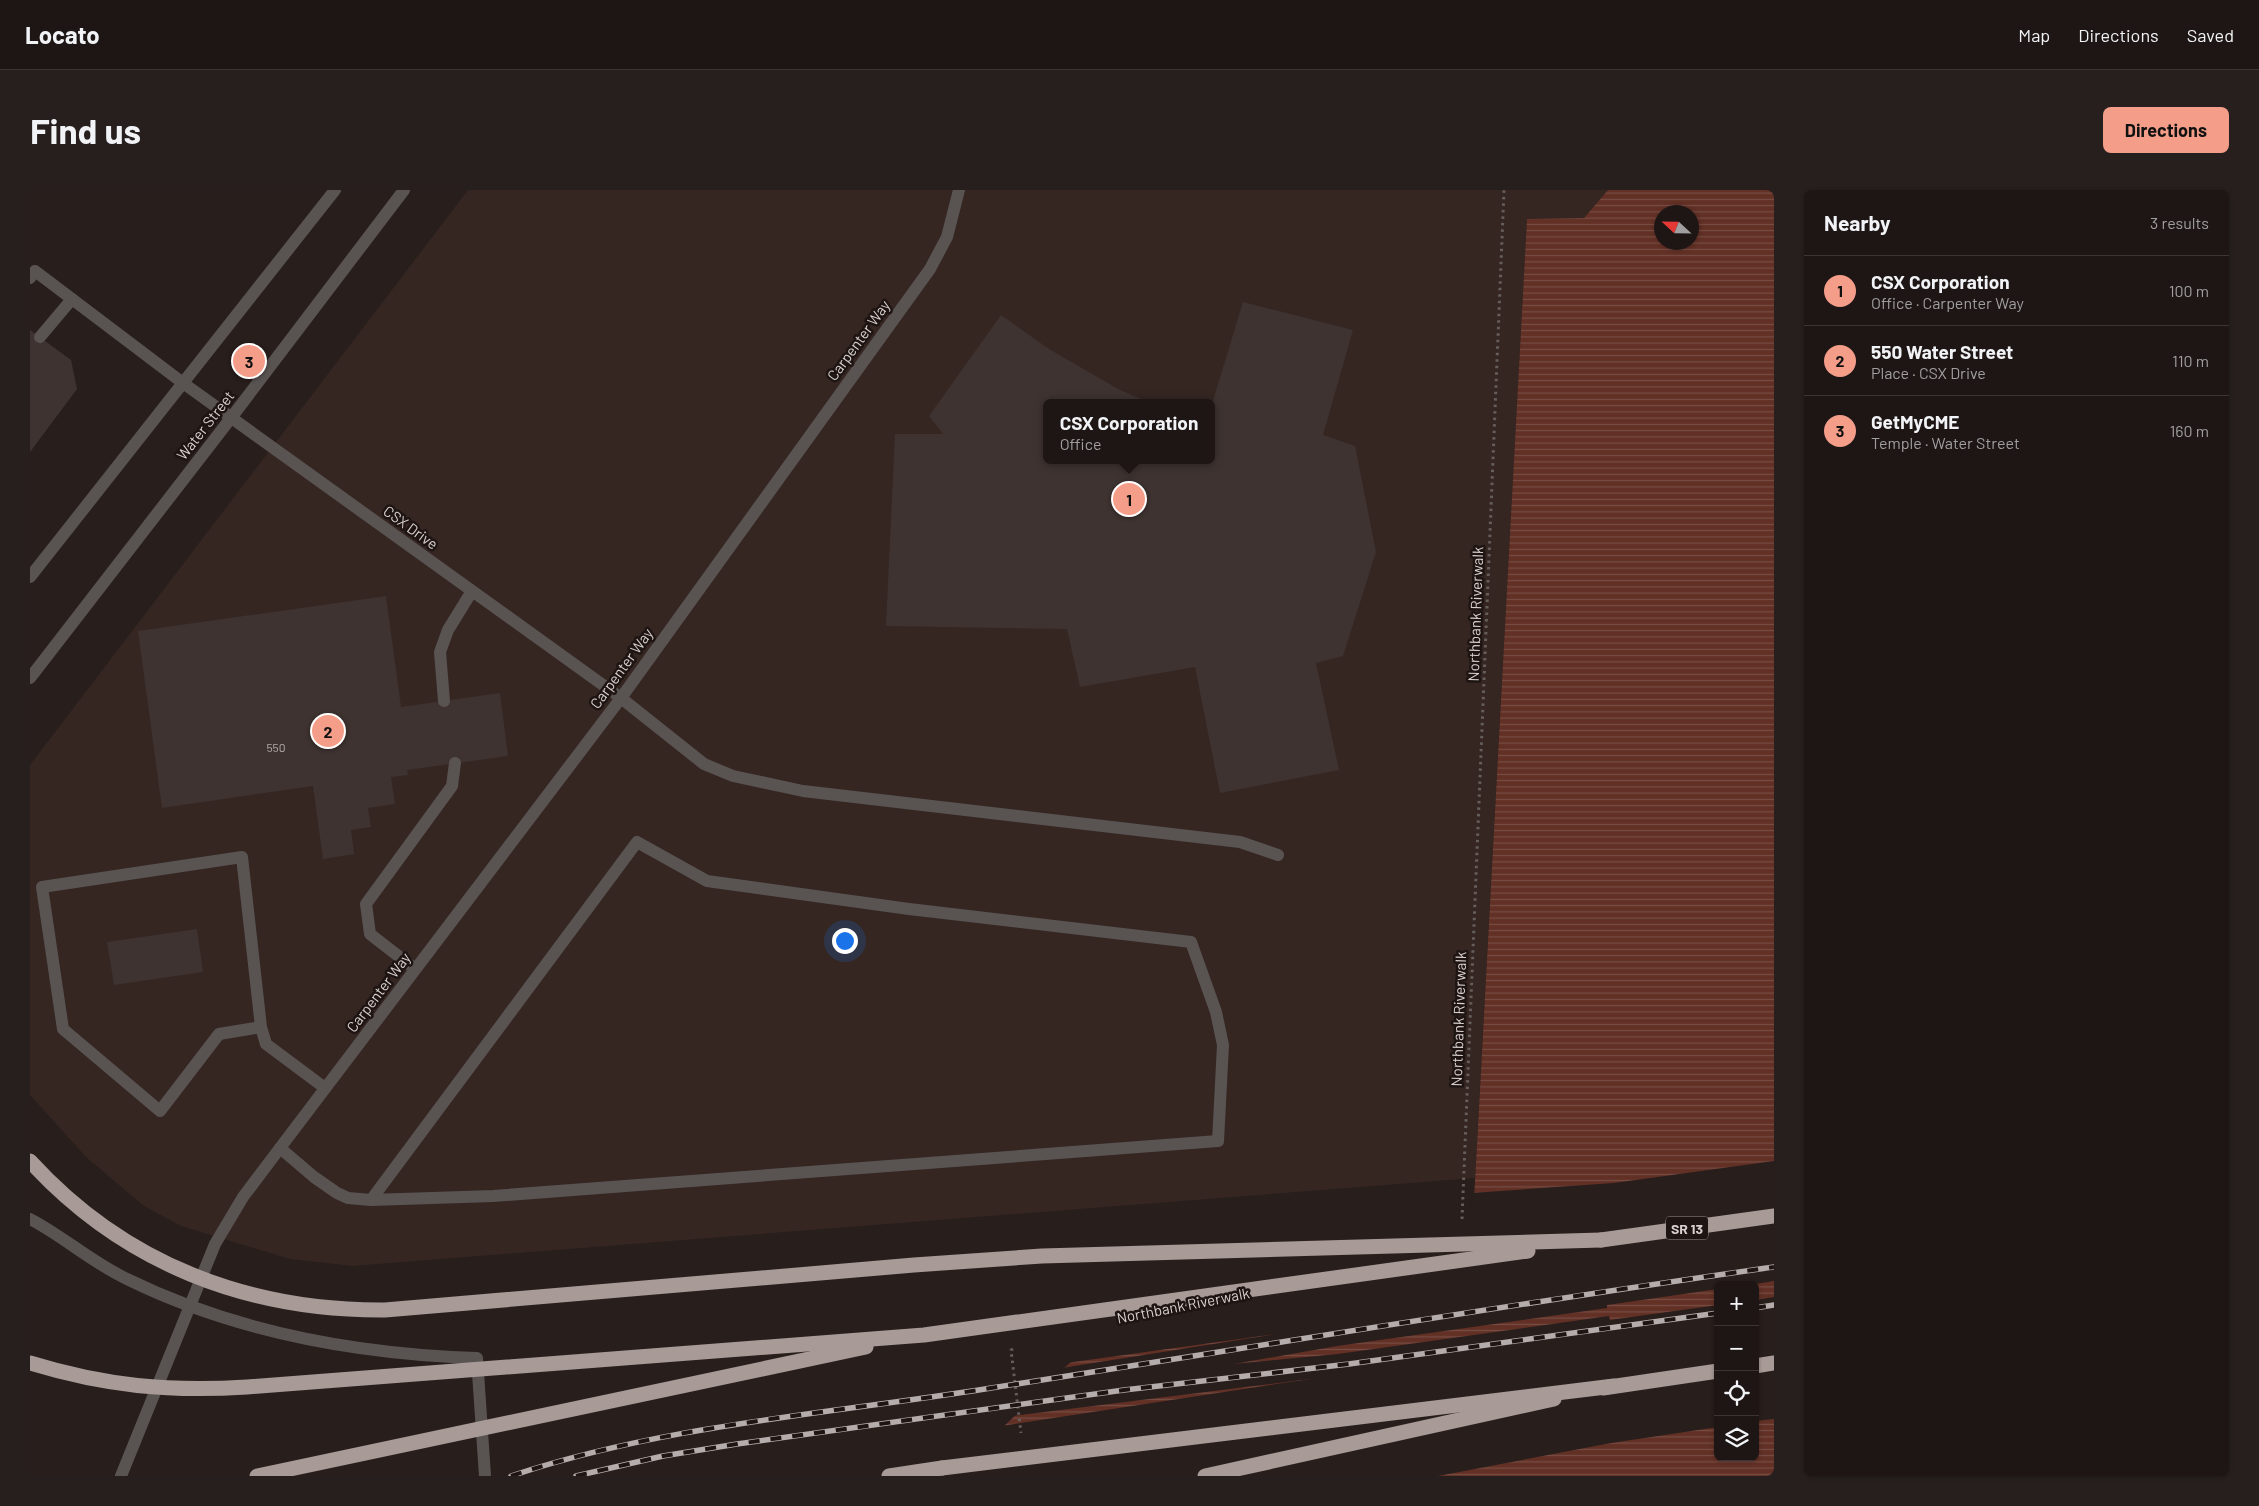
<!DOCTYPE html>
<meta charset="utf-8">
<style>
:root{--surface:#1e1615;--page:#261f1e;--text:#f1f3f6;--muted:#a19fa0;--line:#3c3534;--accent:#f49e89}
body{margin:0;font-family:Barlow,sans-serif;background:var(--page);color:var(--text)}
.controls{position:absolute;right:15px;bottom:15px;display:grid;overflow:hidden;border-radius:8px;box-shadow:0 1px 4px #0004}
.controls button{width:45px;height:45px;display:grid;place-items:center;padding:0;border:0;border-bottom:1px solid var(--line);background:var(--surface);color:var(--text);font:25px sans-serif}
.compass{position:absolute;left:1624px;top:15px;width:45px;height:45px;border-radius:50%;background:var(--surface);box-shadow:0 1px 4px #0004;rotate:292deg}
.you{position:absolute;left:814px;top:750px;width:18px;height:18px;margin:-12px;border:4px solid #fff;border-radius:50%;background:#1a73e8;box-shadow:0 0 0 8px #1a73e833}
.badge{display:grid;place-items:center;width:32px;height:32px;border-radius:50%;background:var(--accent);color:#111;font-size:16px;font-weight:700}
.pin{position:absolute;translate:-50% -50%;border:2px solid #fff;box-shadow:0 1px 5px #0006}
.popup{position:absolute;left:1013px;top:209px;width:172px;height:65px;box-sizing:border-box;display:grid;place-content:center;border-radius:8px;background:var(--surface);filter:drop-shadow(0 1px 4px #0005);font-size:16px;white-space:nowrap;color:var(--muted)}
.popup b{font-size:19px;color:var(--text)}
.popup::after{content:'';position:absolute;left:50%;top:100%;margin-left:-10px;border:10px solid transparent;border-top-color:var(--surface)}
.list{margin:0;padding:0;list-style:none}
h2{display:flex;justify-content:space-between;align-items:center;height:65px;margin:0;padding:0 20px;font-size:21px}
h2 small{font-size:16px;font-weight:400;color:var(--muted)}
.list li{display:grid;grid-template-columns:32px 1fr auto;gap:15px;align-items:center;box-sizing:border-box;height:70px;padding:0 20px;border-top:1px solid var(--line)}
.list b{display:block;font-size:19px;white-space:nowrap}
.list p{margin:0;font-size:16px;white-space:nowrap;color:var(--muted)}
.list em{font-size:16px;font-style:normal;color:var(--muted)}
.icon{flex:none;width:28px;height:28px;fill:none;stroke:currentColor;stroke-width:2;stroke-linecap:round;stroke-linejoin:round}
.map{position:relative;flex:none;width:1744px;height:1286px;overflow:hidden;border-radius:8px}
header{display:flex;align-items:center;gap:30px;box-sizing:border-box;height:70px;padding:0 25px;background:var(--surface);border-bottom:1px solid var(--line)}
header strong{font-size:24px}
nav{display:flex;gap:28px;margin-inline-start:auto;font-size:18px}
.intro{display:flex;align-items:center;justify-content:space-between;box-sizing:border-box;height:120px;padding:0 30px}
h1{margin:0;font-size:35px}
.button{padding:12px 22px;border-radius:8px;background:var(--accent);color:#111;font-size:18px;font-weight:700}
main{display:flex;gap:30px;padding:0 30px}
aside{flex:1;background:var(--surface);border-radius:8px;box-shadow:0 1px 4px #0004}
.map>svg:first-child{display:block}
.built{fill:#352622;fill-rule:evenodd}
.water{fill:url(#water-rules);fill-rule:evenodd}
.pier{fill:#281e1c}
.building{fill:#3e3331}
.lines{fill:none;stroke-linecap:round;stroke-linejoin:round}
.path{stroke:#665e5c;stroke-width:3;stroke-dasharray:2.5 4;stroke-linecap:butt}
.service{stroke:#595452;stroke-width:12}
.minor{stroke:#595452;stroke-width:12}
.tertiary{stroke:#595452;stroke-width:12}
.motorway{stroke:#a79a97;stroke-width:15}
.rail-casing{stroke:#b5adab;stroke-width:5.5}
.rail{stroke:#1e1513;stroke-width:4;stroke-dasharray:11;stroke-linecap:butt}
.motorway-bridge{stroke:#a79a97;stroke-width:15}
.labels{text-anchor:middle;dominant-baseline:central;stroke-width:5;stroke-linejoin:round;paint-order:stroke}
.number-label{font-size:12px;fill:#b2aaa8}
.shield{fill:#1e1513;stroke:#a09997;stroke-width:1}
.shield-label{font-size:14px;font-weight:bold;fill:#d8d1cf}
.street-label{font-size:15px;fill:#d8d1cf;stroke:#1e1513}
</style>
<header>
<strong>Locato</strong>
<nav><a>Map</a><a>Directions</a><a>Saved</a></nav>
</header>
<div class="intro"><h1>Find us</h1><a class="button">Directions</a></div>
<main>
<div class="map">
<svg width="1744" height="1286" viewBox="0 0 1744 1286">
<defs>
<pattern id="water-rules" width="6" height="5" patternUnits="userSpaceOnUse" patternTransform="scale(1.25)"><rect width="6" height="5" fill="#623025"/><path d="M0 2.5h6" fill="none" stroke="#784d44"/></pattern>
</defs>
<rect width="100%" height="100%" fill="#281e1c"/>
<path class="built" d="M438,0h1140l-24,28 -57,1 -52,959 -1123,88 -62,-7 -109,-33 -37,-20 -58,-49 -56,-62v-330zM1016,213h166v57h-166z"/>
<path class="water" d="M1578,0h166v1286h-791l16,-45 82,-79 389,-78 57,-1055 57,-1zM1632,22h30v30h-30zM1688,1095h37v172h-37z"/>
<g class="pier">
<polygon points="1744,971 1744,1091 1719,1095 1688,1095 1688,1099 1577,1115 1577,1118 1307,1156 1204,1174 1308,1164 1579,1126 1580,1130 1688,1115 1688,1237 1581,1253 1408,1286 950,1286 967,1240 971,1236 1280,1189 981,1226 1032,1178 1246,1144 1036,1173 1051,1160 1438,1082 1442,1003 1584,993"/>
<polygon points="1744,1107 1744,1229 1725,1231 1725,1110"/>
</g>
<g class="building">
<polygon points="1213,112 1323,140 1293,245 1325,256 1346,362 1313,466 1286,473 1309,580 1190,603 1165,477 1050,497 1037,439 856,436 865,244 913,244 899,226 971,125 1019,159 1090,200 1120,213 1016,213 1016,270 1182,270 1182,214"/>
<polygon points="0,140 41,170 47,199 0,262"/>
<polygon points="356,406 371,517 470,503 478,566 377,580 378,585 361,587 365,614 338,618 341,637 321,640 324,664 293,669 283,596 132,618 108,441"/>
<polygon points="167,739 173,782 84,795 77,752"/>
</g>
<g class="lines">
<g class="path">
<polyline points="1432,1029 1474,0"/>
<polyline points="983,1159 981,1160 991,1243"/>
</g>
<g class="service">
<polyline points="0,88 5,81 153,193"/>
<polyline points="10,147 42,109"/>
<polyline points="591,508 674,574 703,586 773,601 1210,652 1248,665"/>
<polyline points="414,511 410,462 418,440 442,401"/>
<polyline points="385,779 340,744 336,714 422,596 425,573"/>
<polyline points="231,837 189,844 130,921 33,839 12,697 212,667 231,837 236,854 295,898"/>
<path d="M0,1029c33,17 61,43 97,60 108,53 230,75 350,79l8,118"/>
<polyline points="91,1286 185,1054 213,1007 250,958 284,987 307,1003 318,1008 341,1010 463,1006 1188,951 1193,855 1186,822 1161,752 879,719 677,691 607,652 341,1010"/>
</g>
<g class="minor">
<polyline points="153,193 591,508"/>
<polyline points="250,958 591,508 900,79 917,47 929,0"/>
</g>
<g class="tertiary">
<polyline points="0,387 305,0"/>
<polyline points="0,488 201,228 374,0"/>
</g>
<g class="motorway">
<polyline points="1571,1050 1744,1026"/>
<polyline points="1725,1176 1744,1173"/>
<polyline points="1573,1198 1688,1181"/>
<polyline points="859,1286 912,1278"/>
<polyline points="1175,1286 1524,1209"/>
</g>
<defs>
<g id="rail">
<polyline points="1725,1118 1744,1115"/>
<path d="M481,1286c153,-51 316,-62 474,-87 263,-41 526,-85 789,-122"/>
<polyline points="546,1286 633,1266 707,1254 1094,1200 1319,1174 1688,1123"/>
</g>
</defs>
<use href="#rail" class="rail-casing"/>
<use href="#rail" class="rail"/>
<g class="motorway-bridge">
<path d="M0,971c94,103 218,150 355,149l529,-45 128,-9 559,-16"/>
<path d="M0,1173c75,23 139,29 217,24l677,-52 604,-84"/>
<polyline points="912,1278 1584,1196"/>
<polyline points="227,1286 836,1157"/>
</g>
</g>
<g class="labels">
<g class="number-label">
<text x="246" y="557">550</text>
</g>
<rect class="shield" x="1636" y="1026.5" width="42" height="23" rx="4"/>
<g class="shield-label">
<text x="1657" y="1038">SR 13</text>
</g>
<g class="street-label">
<text transform="translate(828 150) rotate(-54)">Carpenter Way</text>
<text transform="translate(175 235) rotate(-52)">Water Street</text>
<text transform="translate(381 337) rotate(36)">CSX Drive</text>
<text transform="translate(1445 424) rotate(-88)">Northbank Riverwalk</text>
<text transform="translate(591 478) rotate(-54)">Carpenter Way</text>
<text transform="translate(348 802) rotate(-53)">Carpenter Way</text>
<text transform="translate(1428 829) rotate(-88)">Northbank Riverwalk</text>
<text transform="translate(1153 1115) rotate(-11)">Northbank Riverwalk</text>
</g>
</g>
</svg>
<div class="controls">
<button>+</button>
<button>−</button>
<button><svg class="icon" aria-label="locate" viewBox="0 0 24 24"><circle cx="12" cy="12" r="6"/><path d="M12 2v4M12 18v4M2 12h4M18 12h4"/></svg></button>
<button><svg class="icon" aria-label="layers" viewBox="0 0 24 24"><path d="M12 4l9 5-9 5-9-5zM3 14l9 5 9-5"/></svg></button>
</div>
<svg class="compass" viewBox="-18 -18 36 36"><path d="M0-13l5 13h-10z" fill="#e53935"/><path d="M0 13l5-13h-10z" fill="#a19fa0"/></svg>
<div class="you"></div>
<div class="pin badge" style="left:1099px;top:309px">1</div>
<div class="popup"><b>CSX Corporation</b>Office</div>
<div class="pin badge" style="left:298px;top:541px">2</div>
<div class="pin badge" style="left:219px;top:171px">3</div>
</div>
<aside>
<h2>Nearby<small>3 results</small></h2>
<ul class="list">
<li><span class="badge">1</span><div><b>CSX Corporation</b><p>Office · Carpenter Way</p></div><em>100 m</em></li>
<li><span class="badge">2</span><div><b>550 Water Street</b><p>Place · CSX Drive</p></div><em>110 m</em></li>
<li><span class="badge">3</span><div><b>GetMyCME</b><p>Temple · Water Street</p></div><em>160 m</em></li>
</ul>
</aside>
</main>
